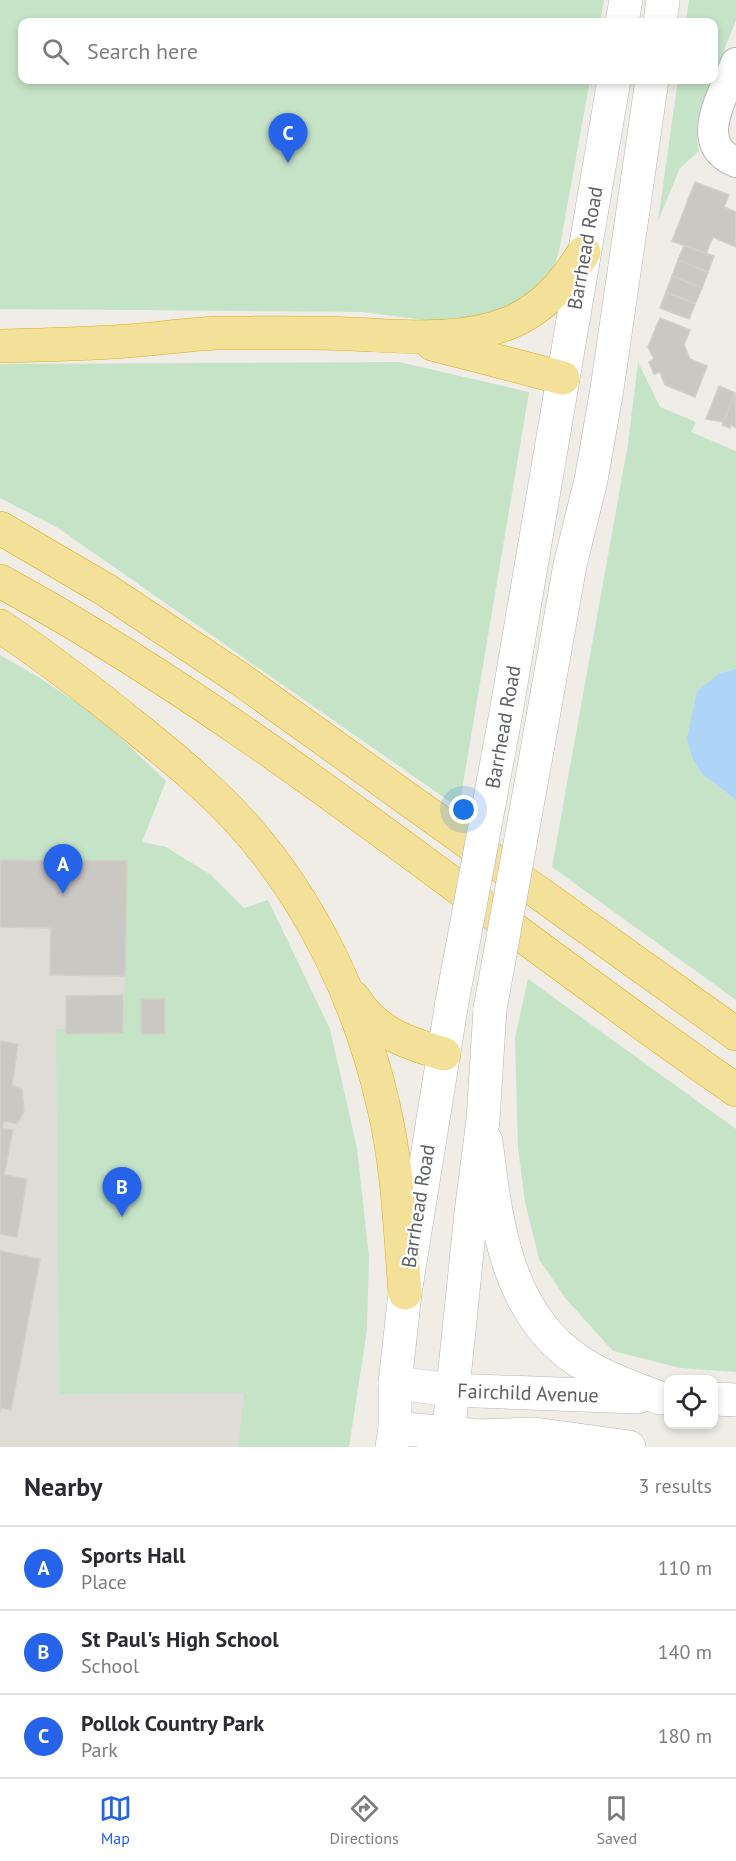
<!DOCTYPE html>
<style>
:root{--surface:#fff;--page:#f2f2f3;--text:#2b2b33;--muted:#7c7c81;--line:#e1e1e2;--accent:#2563eb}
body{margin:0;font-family:"PT Sans",sans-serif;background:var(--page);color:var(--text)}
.controls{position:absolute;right:18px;bottom:18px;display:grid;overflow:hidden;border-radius:12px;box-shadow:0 3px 9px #0003}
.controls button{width:54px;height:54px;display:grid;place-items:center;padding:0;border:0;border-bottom:2px solid var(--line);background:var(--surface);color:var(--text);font:30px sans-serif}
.you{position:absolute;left:464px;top:810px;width:21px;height:21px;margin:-15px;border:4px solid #fff;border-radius:50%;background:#1a73e8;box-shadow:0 0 0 9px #1a73e833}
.badge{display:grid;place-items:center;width:39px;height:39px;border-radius:50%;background:var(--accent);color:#fff;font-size:20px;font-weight:700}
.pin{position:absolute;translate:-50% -50px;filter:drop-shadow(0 2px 3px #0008)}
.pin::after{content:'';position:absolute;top:32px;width:21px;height:18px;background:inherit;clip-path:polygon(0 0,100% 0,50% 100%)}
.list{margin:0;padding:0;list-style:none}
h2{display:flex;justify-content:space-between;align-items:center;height:78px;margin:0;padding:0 24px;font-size:26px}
h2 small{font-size:20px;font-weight:400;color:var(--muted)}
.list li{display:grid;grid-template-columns:39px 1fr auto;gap:18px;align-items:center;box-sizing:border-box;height:84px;padding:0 24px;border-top:2px solid var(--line)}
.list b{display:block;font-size:22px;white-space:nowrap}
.list p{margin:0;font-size:20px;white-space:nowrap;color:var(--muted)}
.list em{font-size:20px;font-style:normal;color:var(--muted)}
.icon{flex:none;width:33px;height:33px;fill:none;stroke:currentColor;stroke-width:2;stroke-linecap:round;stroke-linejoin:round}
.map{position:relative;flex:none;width:736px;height:1447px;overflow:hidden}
.search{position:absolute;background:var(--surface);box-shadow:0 3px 9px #0003;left:18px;right:18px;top:18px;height:66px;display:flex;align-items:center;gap:15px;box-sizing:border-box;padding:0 21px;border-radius:12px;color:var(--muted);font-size:22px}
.sheet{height:330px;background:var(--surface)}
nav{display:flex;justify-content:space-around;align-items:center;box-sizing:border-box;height:84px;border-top:2px solid var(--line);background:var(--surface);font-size:16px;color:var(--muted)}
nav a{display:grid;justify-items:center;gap:3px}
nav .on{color:var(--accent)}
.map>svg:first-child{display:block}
.education{fill:#dedcd5}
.green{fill:#c5e4c7}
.water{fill:#aed4f7}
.building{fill:#cac8c3;stroke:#d3cfc5;stroke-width:1.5}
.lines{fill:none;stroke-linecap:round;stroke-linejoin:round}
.minor-casing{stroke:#b3b6ba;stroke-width:32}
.tertiary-casing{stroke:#b3b6ba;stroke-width:34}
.secondary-casing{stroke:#b3b5ba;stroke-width:34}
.motorway-casing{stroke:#e0aa15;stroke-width:34}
.minor{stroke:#fff;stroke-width:30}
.tertiary{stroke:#fff;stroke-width:33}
.secondary{stroke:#fff;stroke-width:33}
.motorway{stroke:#f3e199;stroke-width:33}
.secondary-bridge-casing{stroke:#b3b5ba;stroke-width:34;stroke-linecap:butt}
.secondary-bridge{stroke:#fff;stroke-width:33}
.labels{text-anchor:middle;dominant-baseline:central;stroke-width:4.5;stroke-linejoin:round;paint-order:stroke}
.street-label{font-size:20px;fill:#5e6165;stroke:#fff}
</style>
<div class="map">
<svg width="736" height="1447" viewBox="0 0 736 1447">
<rect width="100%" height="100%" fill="#efede6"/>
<polygon class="education" points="0,812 166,847 211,875 245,1393 238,1447 0,1447"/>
<g class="green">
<polygon points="0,0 604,0 600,22 22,22 22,80 590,80 560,246 555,265 534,289 527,306 455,324 363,312 0,309"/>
<polygon points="689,0 736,0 736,20 714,76 714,22 686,22"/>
<path d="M678,80h34c-11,27 -19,41 -13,71l-19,17 -22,53z"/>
<polygon points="399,362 529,392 459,808 58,528 0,498 0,364"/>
<polygon points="638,362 660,407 696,422 691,432 736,451 736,669 720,673 702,774 736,800 736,1000 552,867 628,444"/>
<polygon points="0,655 35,675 100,718 166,781 142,842 166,847 211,875 244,908 268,900 330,1029 357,1148 369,1257 367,1330 349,1447 238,1447 244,1393 59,1394 56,1029 124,1029 127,862 0,860"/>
<polygon points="528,979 736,1129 736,1372 680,1368 613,1351 566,1299 539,1259 525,1202 518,1148 515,1038"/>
</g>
<polygon class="water" points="736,669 736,800 702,774 693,759 687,739 697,691 720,673"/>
<g class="building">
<polygon points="695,182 729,195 724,207 736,212 736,247 713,237 706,254 672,241"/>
<polygon points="684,246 714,256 708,272 678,260"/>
<polygon points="678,260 708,272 702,288 672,276"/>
<polygon points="672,276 702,288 695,304 666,292"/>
<polygon points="666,292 695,304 689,319 660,308"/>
<polygon points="660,318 690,330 684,345 690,359 707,366 695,397 665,385 660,372 654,374 649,362 654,359 648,347"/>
<polygon points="719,386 735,393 724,422 706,419"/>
<polygon points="735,393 736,428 731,425 730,428 722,425"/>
<polygon points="0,860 127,861 125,976 50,975 51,928 0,927"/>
<polygon points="123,995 123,1033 66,1034 66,996"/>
<rect x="141" y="999" width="24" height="35"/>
<polygon points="0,1041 18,1044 12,1085 22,1089 24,1112 17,1124 4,1121 2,1128 13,1130 4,1175 27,1179 17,1237 0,1234"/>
<polygon points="0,1251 40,1259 11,1410 1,1408 0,1412"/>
</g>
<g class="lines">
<defs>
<path id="minor" d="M736,63c-12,31 -45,82 0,99"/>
<g id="tertiary">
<path d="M486,1141c10,80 20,173 94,221 25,16 53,26 80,36"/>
<polyline points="395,1383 452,1390 637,1397"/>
<polyline points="714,1399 736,1400"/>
<polyline points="395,1428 479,1436 534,1434 629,1447"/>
</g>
<g id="secondary">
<polyline points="622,22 626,0"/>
<polyline points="660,22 663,0"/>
<polyline points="506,713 614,80"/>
<polyline points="538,745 570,565 591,480 607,389 652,80"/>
<polyline points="392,1447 395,1428 395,1383 405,1293 452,1002"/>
<polyline points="447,1447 471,1213 483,1120 490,1009"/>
</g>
<g id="motorway">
<polyline points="432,344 563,378"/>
<path d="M0,346c43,-1 85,-2 128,-5 30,-2 60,-7 91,-8 44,0 88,-1 132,1 52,2 108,9 158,-11 34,-14 56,-40 75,-71"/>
<polyline points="0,528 106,590 240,679 736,1034"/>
<path d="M0,581c262,143 491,340 736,509"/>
<path d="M0,626c49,33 96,69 141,106 37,30 73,60 104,95 68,77 115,177 138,277 15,62 17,126 22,189"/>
<path d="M354,998c21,35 54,45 90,56"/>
</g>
</defs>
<use href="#minor" class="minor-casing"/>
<use href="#tertiary" class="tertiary-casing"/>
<use href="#secondary" class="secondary-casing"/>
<use href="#motorway" class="motorway-casing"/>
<use href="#minor" class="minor"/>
<use href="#tertiary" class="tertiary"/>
<use href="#secondary" class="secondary"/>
<use href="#motorway" class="motorway"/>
<defs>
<g id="secondary-bridge">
<polyline points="452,1002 506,713"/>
<polyline points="490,1009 538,745"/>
</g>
</defs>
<use href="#secondary-bridge" class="secondary-bridge-casing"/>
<use href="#secondary-bridge" class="secondary-bridge"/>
</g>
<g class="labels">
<g class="street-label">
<text transform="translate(585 248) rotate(-80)">Barrhead Road</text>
<text transform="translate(503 727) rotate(-80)">Barrhead Road</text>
<text transform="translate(418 1206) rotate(-81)">Barrhead Road</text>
<text transform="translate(528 1393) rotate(2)">Fairchild Avenue</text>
</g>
</g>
</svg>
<div class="controls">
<button><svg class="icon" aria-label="locate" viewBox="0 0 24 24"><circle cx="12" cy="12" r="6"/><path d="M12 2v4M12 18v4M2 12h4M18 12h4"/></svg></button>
</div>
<div class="you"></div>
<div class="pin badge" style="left:63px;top:894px">A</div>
<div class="pin badge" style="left:122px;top:1217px">B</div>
<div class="pin badge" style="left:288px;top:163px">C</div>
<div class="search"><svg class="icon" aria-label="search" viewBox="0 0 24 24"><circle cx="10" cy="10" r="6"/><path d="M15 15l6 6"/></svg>Search here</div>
</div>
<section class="sheet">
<h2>Nearby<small>3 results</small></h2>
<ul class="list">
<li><span class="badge">A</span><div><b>Sports Hall</b><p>Place</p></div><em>110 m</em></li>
<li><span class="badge">B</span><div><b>St Paul's High School</b><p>School</p></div><em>140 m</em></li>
<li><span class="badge">C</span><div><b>Pollok Country Park</b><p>Park</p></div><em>180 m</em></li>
</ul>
</section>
<nav>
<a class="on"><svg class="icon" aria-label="map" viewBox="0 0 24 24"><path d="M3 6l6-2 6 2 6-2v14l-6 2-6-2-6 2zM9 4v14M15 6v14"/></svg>Map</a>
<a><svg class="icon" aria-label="directions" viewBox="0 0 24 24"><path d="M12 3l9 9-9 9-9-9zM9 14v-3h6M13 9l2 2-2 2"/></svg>Directions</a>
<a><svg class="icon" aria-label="saved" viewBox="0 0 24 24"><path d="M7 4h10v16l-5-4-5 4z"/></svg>Saved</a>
</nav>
